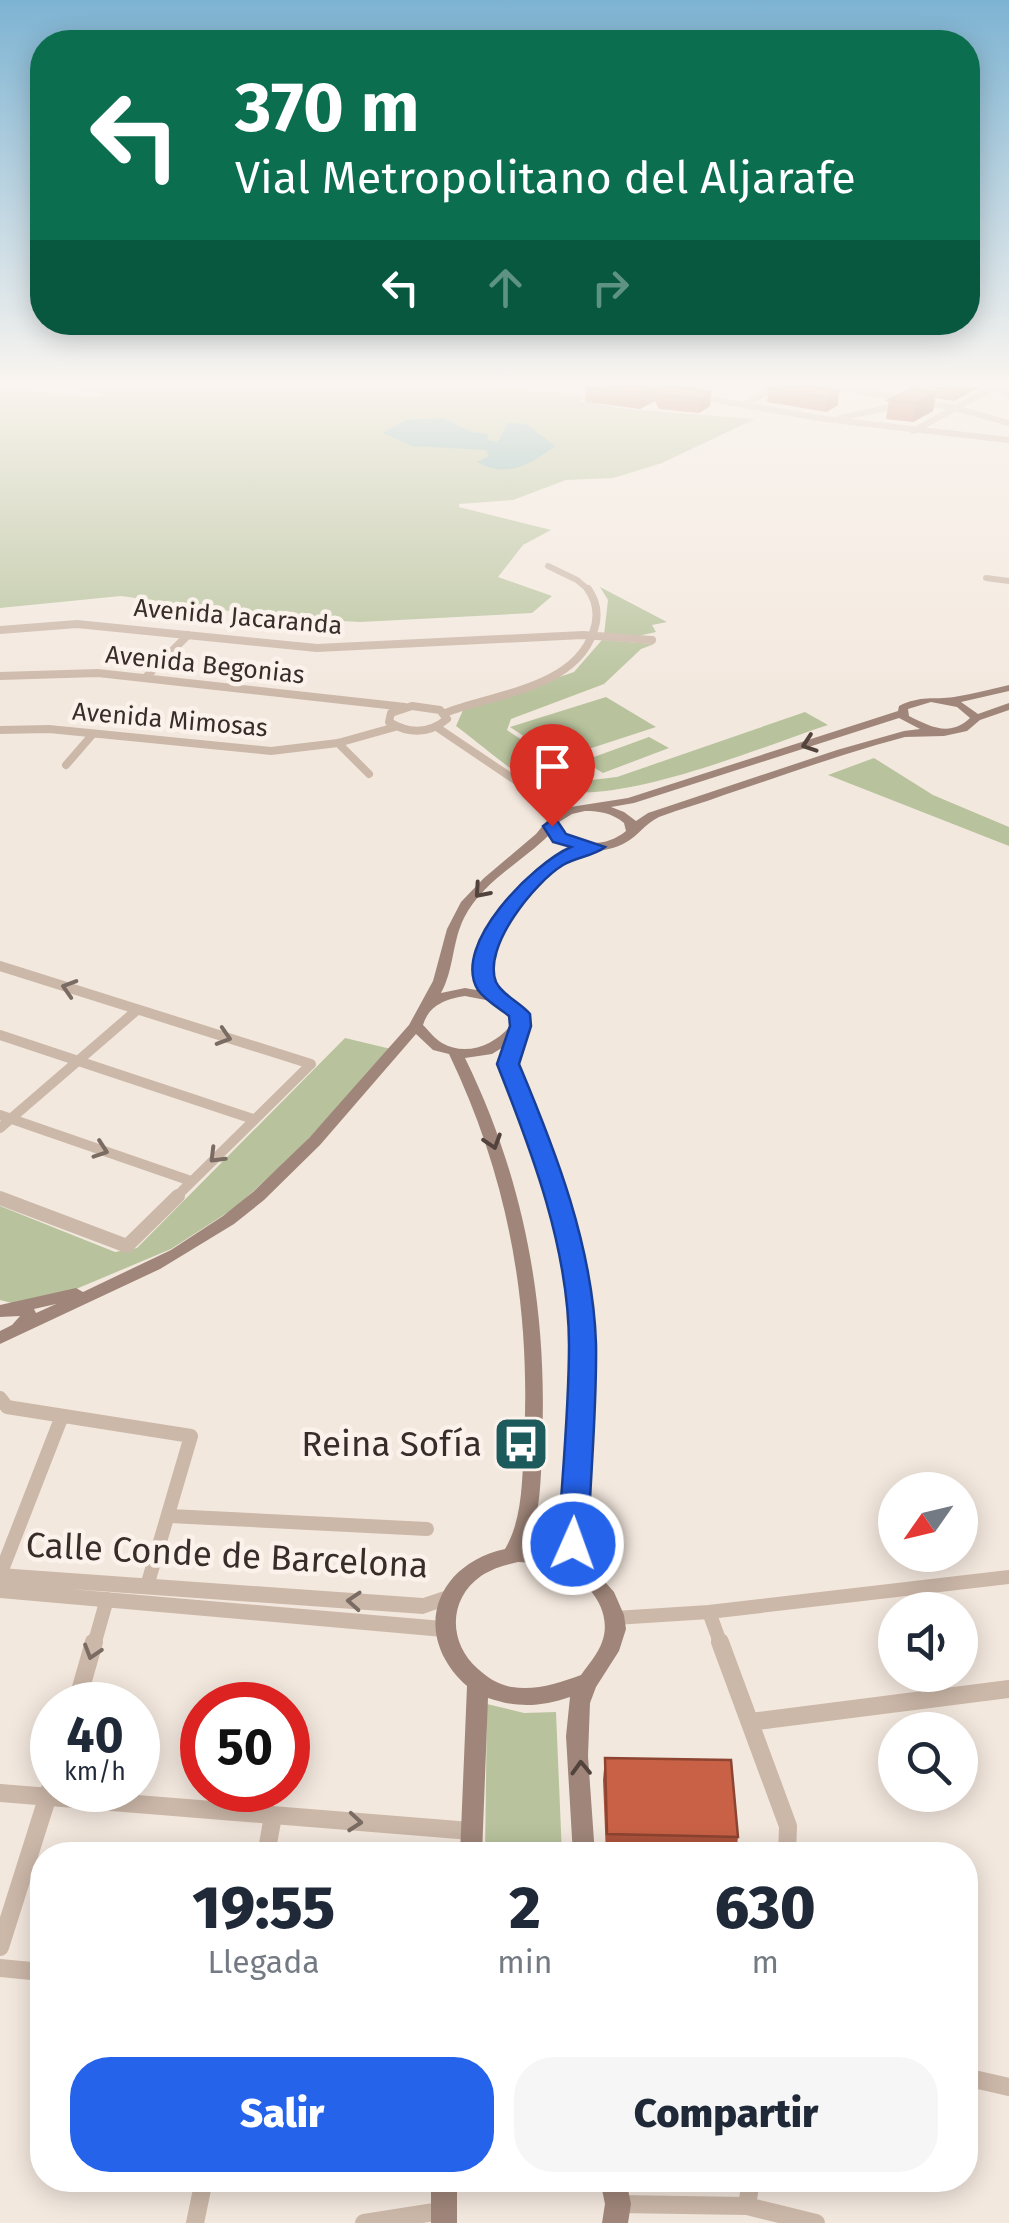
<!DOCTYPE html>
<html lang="es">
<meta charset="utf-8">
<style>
:root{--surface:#fff;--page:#f6f6f7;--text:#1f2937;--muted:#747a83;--accent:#2563eb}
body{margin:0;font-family:"Fira Sans",sans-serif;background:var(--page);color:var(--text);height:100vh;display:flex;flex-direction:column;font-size:38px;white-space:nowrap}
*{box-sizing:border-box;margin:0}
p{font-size:32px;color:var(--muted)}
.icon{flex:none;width:55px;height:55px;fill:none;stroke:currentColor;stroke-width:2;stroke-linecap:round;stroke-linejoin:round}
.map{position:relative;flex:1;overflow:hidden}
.details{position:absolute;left:30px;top:1842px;width:948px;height:350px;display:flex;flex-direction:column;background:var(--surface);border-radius:40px;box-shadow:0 5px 25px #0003}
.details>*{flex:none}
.guide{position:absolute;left:30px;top:30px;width:950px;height:305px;border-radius:40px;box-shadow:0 5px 25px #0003;background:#0b6e4f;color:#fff;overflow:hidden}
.needle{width:65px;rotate:236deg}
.tools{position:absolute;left:878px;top:1472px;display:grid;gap:20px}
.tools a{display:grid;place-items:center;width:100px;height:100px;border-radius:50%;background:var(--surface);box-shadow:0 5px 25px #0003;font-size:50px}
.speed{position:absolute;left:30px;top:1682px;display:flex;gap:20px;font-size:50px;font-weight:700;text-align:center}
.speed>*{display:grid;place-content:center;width:130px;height:130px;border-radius:50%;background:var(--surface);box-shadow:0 5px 25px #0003;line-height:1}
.speed small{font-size:25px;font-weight:400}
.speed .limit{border:15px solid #d22;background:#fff;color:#111}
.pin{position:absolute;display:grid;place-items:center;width:85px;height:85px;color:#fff;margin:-102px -42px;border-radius:50% 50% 50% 0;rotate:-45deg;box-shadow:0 0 10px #0007}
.pin .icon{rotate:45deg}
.me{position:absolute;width:110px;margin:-55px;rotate:2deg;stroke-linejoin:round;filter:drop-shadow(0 0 8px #0008)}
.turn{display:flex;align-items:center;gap:35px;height:210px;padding:0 40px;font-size:45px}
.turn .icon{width:130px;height:130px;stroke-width:2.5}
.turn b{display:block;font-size:70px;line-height:85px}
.lanes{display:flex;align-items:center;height:95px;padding:0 40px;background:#0003;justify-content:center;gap:50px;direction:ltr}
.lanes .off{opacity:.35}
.eta{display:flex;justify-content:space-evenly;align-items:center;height:170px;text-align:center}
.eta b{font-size:60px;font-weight:800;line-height:70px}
.cta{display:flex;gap:20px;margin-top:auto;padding:20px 40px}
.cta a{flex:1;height:115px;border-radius:40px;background:var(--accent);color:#fff;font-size:40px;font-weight:800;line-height:115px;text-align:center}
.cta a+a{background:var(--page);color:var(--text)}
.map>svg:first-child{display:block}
.green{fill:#b8c39d}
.water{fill:#7cb1b1}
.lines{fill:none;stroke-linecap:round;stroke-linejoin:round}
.minor-far4{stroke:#ccb8a9;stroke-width:6}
.minor-far3{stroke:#ccb8a9;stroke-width:8}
.minor-far2{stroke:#ccb8a9;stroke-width:10}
.minor-far1{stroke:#ccb8a9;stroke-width:14}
.minor{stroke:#ccb8a9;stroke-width:18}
.tertiary{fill:#ccb8a9;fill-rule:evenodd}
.secondary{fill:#a0867a;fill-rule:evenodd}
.wall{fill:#ad533c}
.shaded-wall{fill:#8d4431}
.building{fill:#c96146;stroke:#8d4431;stroke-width:2.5}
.oneway{stroke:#53433d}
.oneway2{stroke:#7b6c63}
.route{fill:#2563eb;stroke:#184099;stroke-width:2.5}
.labels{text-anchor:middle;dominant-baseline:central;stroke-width:9;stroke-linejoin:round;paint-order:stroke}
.far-street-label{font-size:25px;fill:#392d29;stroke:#faf2eb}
.near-poi-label{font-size:35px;fill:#392d29;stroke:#faf2eb;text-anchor:end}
.near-street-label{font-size:35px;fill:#392d29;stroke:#faf2eb}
</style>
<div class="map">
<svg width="1009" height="2223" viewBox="0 0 1009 2223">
<rect width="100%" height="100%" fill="#f3e8de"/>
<path class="green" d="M0 387 94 398 141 387H499C530 392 556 391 586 396L580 401 625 409 755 419 662 463 613 478 566 480 513 500 459 504V507L551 530 523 545 498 577 552 596 532 613 360 622 272 617 121 596 0 608Z
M600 587 667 622 652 625 656 632 633 637 604 635 608 600Z
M602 640 654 644 641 649 604 684 511 719 507 730 583 781 617 777 805 712 828 725C758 748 613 810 544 788 523 782 477 741 456 726L463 710 574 672Z
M606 697 656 727 558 759 510 727Z
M649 737 669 748 603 773 583 761Z
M874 758 933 795 1009 827V846L828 775Z
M345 1038 391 1049 296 1152 236 1207 171 1249 31 1308 0 1300V1206L115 1252 137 1248Z
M487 1704 524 1713 556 1712 562 1855H485Z"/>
<path class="water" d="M443 418 471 432 489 434 487 440 498 442 508 423 526 424 555 446C532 464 506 479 477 462L489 456 486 450 412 446 383 433 406 420Z"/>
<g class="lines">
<path class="minor-far4" d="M78 387 108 391 130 387
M838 387 955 408 1009 423
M997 387 1009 394
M698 397 825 419 1009 440
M746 404 776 387
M840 418 900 405
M913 431 995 387
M548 566 577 580 590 591
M986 578 1009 581"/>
<path class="minor-far3" d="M0 630 77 624 317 648 583 635 652 640
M0 676 98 673 405 707
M145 678 188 635
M412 706 440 710 447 719C429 734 409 734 389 722L391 713Z
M445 713C493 694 573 689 593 633 599 617 598 603 588 589
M438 728 564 813
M0 730 49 729 271 751 338 743 395 727
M338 743 369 774
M66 765 92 735"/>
<path class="minor-far2" d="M0 966 311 1064 175 1198
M0 1035 253 1119
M0 1115 191 1181
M0 1128 137 1010"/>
<path class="minor-far1" d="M0 1198 127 1246 178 1196
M0 1398 7 1407 191 1436 147 1586
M170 1516 427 1529
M0 1575 62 1416
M709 1612 721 1645
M615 1618 709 1612 1009 1577
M94 1645 107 1599"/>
<path class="minor" d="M720 1642 788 1826 787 1855
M76 1705 94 1642
M750 1722 1009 1689
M0 1793 471 1831
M266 1855 273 1816
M0 1947 52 1783
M0 1968 42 1972
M965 2077 1009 2087
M618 2204 747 2206 816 2223
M747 2206 751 2180
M195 2223 204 2180
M364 2223 441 2211"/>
<path class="tertiary" d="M0 1568 423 1598 450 1589 457 1592 459 1597 457 1602 423 1614 70 1589 443 1621 450 1623 452 1629 450 1635 443 1637 0 1598Z"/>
<path class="secondary" d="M1009 685V691L961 702 978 714 1009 703V710L980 720 967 731 944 736 905 737 876 745C825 760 775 778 724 795 703 803 680 809 659 817 644 824 638 837 623 844 610 851 594 850 580 856 525 878 490 928 494 986L524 1011 525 1026 519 1033 522 1036 515 1064 553 1155 576 1241 590 1330 583 1543 590 1565 614 1592 624 1615 626 1629 619 1651 596 1687 590 1703 588 1756 595 1855H573L566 1736 570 1697C541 1707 517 1708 488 1698L482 1855H460L467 1686C411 1636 433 1565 505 1549 523 1519 522 1478 524 1444 531 1306 509 1179 449 1054L433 1050 416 1034 320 1145 264 1200 234 1224 160 1269 0 1344V1331L12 1325 20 1316 0 1317V1305L76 1288 83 1292 171 1250 223 1216 253 1192 309 1138 409 1025 433 981 447 929 461 902 484 878 536 834 549 818 564 808 628 798 898 711 899 706C921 695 933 700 954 697 972 694 991 689 1009 685ZM931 702 957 707 970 718C950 737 931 727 909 716L908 709ZM899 718 920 729 904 731 837 750 648 813 636 821 624 812 611 807 634 803ZM585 811C600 811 612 813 624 823L626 831C605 848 580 846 559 831V822L572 814ZM549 835 567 846 578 849C527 865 462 934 482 991L465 988 441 993C454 970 452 942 464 918 482 882 522 862 549 835ZM465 996 496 1002 510 1012 511 1025C495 1045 466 1057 442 1043 435 1039 429 1031 423 1025 429 1005 446 999 465 996ZM505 1046 501 1064 537 1155 560 1241 572 1330 563 1543 566 1554 543 1547H527C541 1514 541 1477 542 1442 548 1308 524 1178 465 1058L492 1054ZM56 1304 36 1313 34 1309ZM518 1562C531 1563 544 1563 557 1567 586 1577 614 1610 602 1642 598 1654 588 1665 581 1675 559 1683 535 1691 512 1687 499 1685 488 1678 478 1669 448 1643 448 1599 481 1576 493 1568 505 1565 518 1562Z
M431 2180H457V2223H431Z
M600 2180H626L631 2204 628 2223H602L605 2204Z"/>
</g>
<path class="wall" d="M698 387 694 389 711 392 710 406 699 413 659 409 655 401 640 409 585 402 586 388Z
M771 387H823L838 405 826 412 767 402 769 388Z
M936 387H979L954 401 935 398 933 411 913 422 886 419 889 400 935 392Z
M605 1758 738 1837 736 1855H606L603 1780Z"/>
<path class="shaded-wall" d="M656 387 655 401 640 409 641 395Z
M956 387H979L954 401Z
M839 391 838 405 826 412 827 398Z
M711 392 710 406 699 413 700 399Z
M936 392 933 411 913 422 916 403Z"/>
<path class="building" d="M588 387H678L711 392 700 399 660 395 656 387 641 395 586 388Z
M771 387H819L839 391 827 398 769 388Z
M913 388 936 392 916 403 889 400Z
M605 1758 731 1760 738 1837 607 1834Z"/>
<defs><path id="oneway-chevron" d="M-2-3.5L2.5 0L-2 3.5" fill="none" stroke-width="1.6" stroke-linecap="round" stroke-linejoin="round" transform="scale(2.5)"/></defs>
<g class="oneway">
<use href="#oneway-chevron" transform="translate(809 744) rotate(161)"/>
<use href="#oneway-chevron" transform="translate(481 891) rotate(131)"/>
<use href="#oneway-chevron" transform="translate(493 1142) rotate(72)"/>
<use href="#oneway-chevron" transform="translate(581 1768) rotate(-92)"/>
</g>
<g class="oneway2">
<use href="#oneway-chevron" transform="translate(69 988) rotate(-163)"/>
<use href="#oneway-chevron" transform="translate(224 1037) rotate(17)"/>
<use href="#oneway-chevron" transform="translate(101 1150) rotate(19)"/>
<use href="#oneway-chevron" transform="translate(216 1156) rotate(135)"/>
<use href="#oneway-chevron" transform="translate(354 1601) rotate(-176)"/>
<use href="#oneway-chevron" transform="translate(92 1652) rotate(107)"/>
<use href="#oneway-chevron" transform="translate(355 1822) rotate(5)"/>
</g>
<linearGradient id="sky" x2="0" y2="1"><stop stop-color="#7db3d2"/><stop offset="0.55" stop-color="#faf5f0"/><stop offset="1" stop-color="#faf5f0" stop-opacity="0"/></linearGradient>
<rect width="1009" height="698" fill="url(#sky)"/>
<path class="route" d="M552 820 558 822 566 834 605 847C594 856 576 857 563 865 535 882 482 947 496 982 502 995 521 1003 530 1014L531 1026 519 1064C556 1152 593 1247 596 1344 597 1410 590 1478 588 1544L584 1552 573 1555 562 1552 558 1544C562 1478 569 1411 569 1345 569 1249 532 1152 497 1064L510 1026 509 1016C500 1009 485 1000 478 990 450 945 534 863 571 847L553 842 543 826Z"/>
<defs>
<g id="bus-square" transform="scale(2.875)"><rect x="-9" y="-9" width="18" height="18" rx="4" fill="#1d5a5c" stroke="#faf2eb"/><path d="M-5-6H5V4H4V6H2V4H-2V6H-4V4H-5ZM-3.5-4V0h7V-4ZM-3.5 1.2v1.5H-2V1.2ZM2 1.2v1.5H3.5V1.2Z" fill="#fff"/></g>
</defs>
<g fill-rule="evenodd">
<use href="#bus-square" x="521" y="1444"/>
</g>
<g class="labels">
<g class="far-street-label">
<text transform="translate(238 617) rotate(5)">Avenida Jacaranda</text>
<text transform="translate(205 665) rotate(6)">Avenida Begonias</text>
<text transform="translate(170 720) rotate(5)">Avenida Mimosas</text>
</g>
<g class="near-poi-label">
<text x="482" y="1444">Reina Sofía</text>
</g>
<g class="near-street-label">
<text transform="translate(227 1555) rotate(3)">Calle Conde de Barcelona</text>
</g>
</g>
</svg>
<div class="tools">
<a><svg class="needle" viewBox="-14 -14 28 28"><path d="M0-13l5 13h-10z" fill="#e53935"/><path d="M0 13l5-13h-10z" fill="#747a83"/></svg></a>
<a><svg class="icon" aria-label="sound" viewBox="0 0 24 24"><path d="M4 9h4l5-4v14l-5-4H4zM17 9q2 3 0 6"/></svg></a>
<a><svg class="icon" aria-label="search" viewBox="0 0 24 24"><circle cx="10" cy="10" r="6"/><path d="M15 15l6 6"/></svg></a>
</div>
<div class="speed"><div>40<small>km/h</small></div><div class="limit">50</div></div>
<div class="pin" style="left:552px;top:826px;background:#d93025"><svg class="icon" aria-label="arrive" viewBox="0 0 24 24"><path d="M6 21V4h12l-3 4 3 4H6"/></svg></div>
<svg class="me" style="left:573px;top:1544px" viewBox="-20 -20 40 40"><circle r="17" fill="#2563eb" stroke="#fff" stroke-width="3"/><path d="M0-11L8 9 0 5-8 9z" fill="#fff"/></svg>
<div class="guide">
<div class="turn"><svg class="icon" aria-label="left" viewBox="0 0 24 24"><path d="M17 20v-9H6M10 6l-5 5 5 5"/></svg><div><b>370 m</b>Vial Metropolitano del Aljarafe</div></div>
<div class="lanes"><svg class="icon" aria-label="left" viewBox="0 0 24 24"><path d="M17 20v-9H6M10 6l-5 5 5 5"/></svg><svg class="icon off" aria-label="ahead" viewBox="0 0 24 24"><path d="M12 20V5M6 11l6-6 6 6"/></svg><svg class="icon off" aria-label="right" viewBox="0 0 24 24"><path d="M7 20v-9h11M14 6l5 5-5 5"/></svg></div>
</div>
<section class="details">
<div class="eta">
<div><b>19:55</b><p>Llegada</p></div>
<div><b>2</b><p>min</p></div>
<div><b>630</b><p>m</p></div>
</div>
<div class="cta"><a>Salir</a><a>Compartir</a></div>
</section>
</div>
